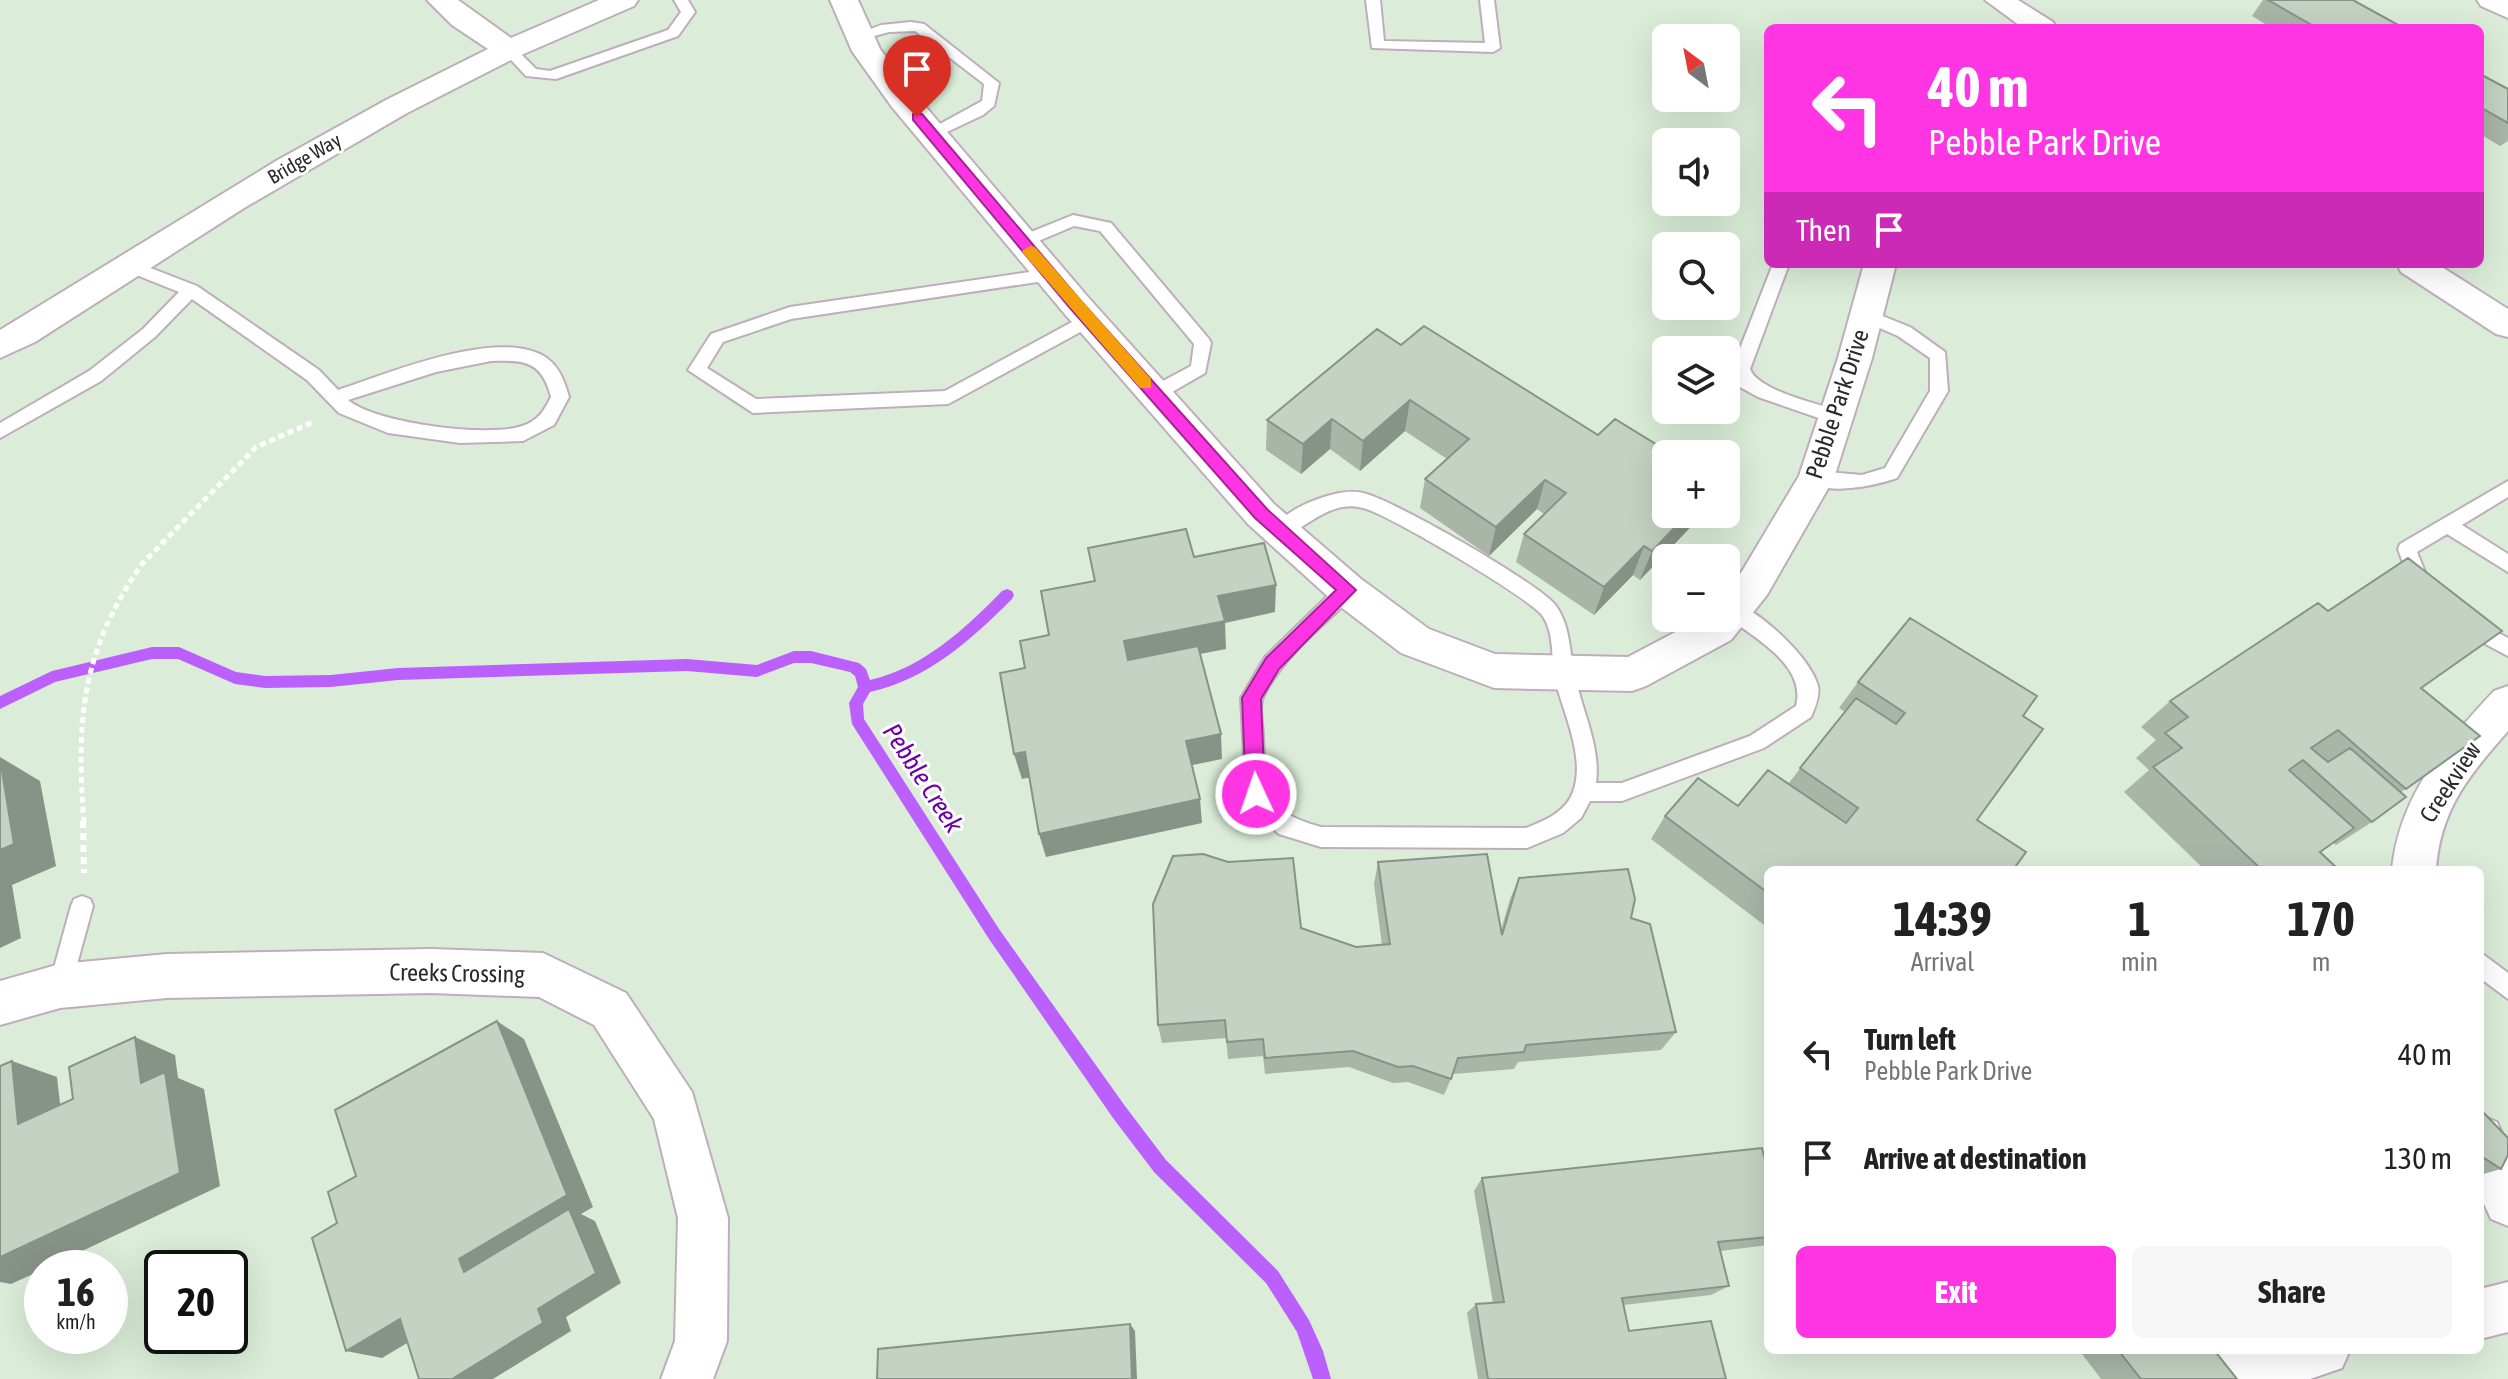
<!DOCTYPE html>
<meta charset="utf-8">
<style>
:root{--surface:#fff;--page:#f6f6f6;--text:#222;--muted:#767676;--accent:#ff35e4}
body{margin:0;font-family:"Asap Condensed",sans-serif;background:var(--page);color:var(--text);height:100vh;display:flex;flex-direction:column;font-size:30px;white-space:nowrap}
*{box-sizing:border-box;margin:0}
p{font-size:26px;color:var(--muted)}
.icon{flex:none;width:44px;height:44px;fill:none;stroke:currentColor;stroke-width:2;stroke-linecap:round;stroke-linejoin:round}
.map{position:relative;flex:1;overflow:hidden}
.drawer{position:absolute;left:1764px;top:866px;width:720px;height:488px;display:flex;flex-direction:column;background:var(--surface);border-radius:12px;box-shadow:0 8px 32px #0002}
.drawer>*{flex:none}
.banner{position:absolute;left:1764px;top:24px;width:720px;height:244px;border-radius:12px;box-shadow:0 8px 32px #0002;background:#ff35e4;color:#fff;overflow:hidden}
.needle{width:52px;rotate:328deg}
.tools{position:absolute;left:1652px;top:24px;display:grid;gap:16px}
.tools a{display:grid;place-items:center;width:88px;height:88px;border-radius:12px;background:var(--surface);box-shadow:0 8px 32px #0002;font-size:40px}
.speed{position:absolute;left:24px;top:1250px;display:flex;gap:16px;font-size:40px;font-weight:700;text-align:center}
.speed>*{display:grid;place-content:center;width:104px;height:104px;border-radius:50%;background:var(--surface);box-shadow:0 8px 32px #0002;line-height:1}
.speed small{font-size:20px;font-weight:400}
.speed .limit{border:4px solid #111;border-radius:12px;background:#fff;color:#111}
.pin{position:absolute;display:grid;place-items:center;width:68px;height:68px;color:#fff;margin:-82px -34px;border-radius:50% 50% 50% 0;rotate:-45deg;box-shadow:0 0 8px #0007}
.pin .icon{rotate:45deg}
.me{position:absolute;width:88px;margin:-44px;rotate:357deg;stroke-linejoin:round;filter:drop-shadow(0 0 6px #0008)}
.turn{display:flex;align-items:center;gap:28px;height:168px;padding:0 32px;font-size:36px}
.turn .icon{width:104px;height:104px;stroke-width:2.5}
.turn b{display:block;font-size:56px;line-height:68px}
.then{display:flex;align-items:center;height:76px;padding:0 32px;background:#0003;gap:16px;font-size:30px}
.eta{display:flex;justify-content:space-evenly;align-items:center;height:136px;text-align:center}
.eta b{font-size:48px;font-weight:700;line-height:56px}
.cta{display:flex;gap:16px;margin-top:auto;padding:16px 32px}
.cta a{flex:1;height:92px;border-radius:12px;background:var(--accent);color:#fff;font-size:32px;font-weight:700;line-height:92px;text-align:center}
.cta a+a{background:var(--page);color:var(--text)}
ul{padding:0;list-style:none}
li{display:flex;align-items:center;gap:24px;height:104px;padding:0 32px}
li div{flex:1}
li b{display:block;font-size:30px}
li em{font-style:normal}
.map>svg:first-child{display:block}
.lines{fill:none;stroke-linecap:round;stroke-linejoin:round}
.stream{fill:#bb60fc;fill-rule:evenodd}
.lane-casing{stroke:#bfadbc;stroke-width:4}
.street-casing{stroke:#bfadbc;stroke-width:4}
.path-far1{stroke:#fff;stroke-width:5;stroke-dasharray:6 4;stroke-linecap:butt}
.path{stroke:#fff;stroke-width:6;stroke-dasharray:7 5;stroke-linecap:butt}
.lane{fill:#fff;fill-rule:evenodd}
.street{fill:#fff;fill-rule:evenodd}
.wall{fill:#a8b5a7}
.shaded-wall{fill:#889388}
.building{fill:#c3d2c2;stroke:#889388;stroke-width:2}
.route{fill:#ff35e4;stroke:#a62294;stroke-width:2}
.slow{fill:#f59e0b}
.labels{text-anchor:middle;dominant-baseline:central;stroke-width:6;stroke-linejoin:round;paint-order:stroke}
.far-street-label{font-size:20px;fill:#292929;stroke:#fff}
.street-label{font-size:24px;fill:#292929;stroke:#fff}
.water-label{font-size:26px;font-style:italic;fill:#6f00a7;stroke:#fff}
</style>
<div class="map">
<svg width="2508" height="1379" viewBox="0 0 2508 1379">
<rect width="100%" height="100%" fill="#dbedd9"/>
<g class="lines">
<path class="stream" d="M1007 589 1012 591 1014 595 1012 599C971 640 928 679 870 692L863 704 864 719 999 929 1125 1106 1166 1160 1278 1271 1309 1320 1323 1351 1331 1379H1313L1297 1332 1266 1283 1154 1172 1113 1118 989 939 852 724 849 703 858 687 855 676 850 672 811 663H794L757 677 687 671 398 680 331 687 265 688 235 684 178 659H152L55 682 0 709V696L52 671 152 647H179L236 672 265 676 331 675 398 668 687 659 757 665 794 651H811L859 663 866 669 870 680C923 668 965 629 1002 591Z"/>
<g class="lane-casing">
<path id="lane" d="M674 0H688L695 12 678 36 556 79 526 76 501 49 508 45 513 46 536 69 550 71 668 30 681 12Z
M1366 0H1380L1384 41 1485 43 1480 0H1494L1500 48 1493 52 1372 48Z
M911 22 924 24 999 83 994 106 983 115 932 139 924 134 927 131 982 101 984 84 915 31 889 32 859 40 852 36 881 25Z
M1073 215 1111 223 1209 339 1211 343 1205 373 1160 399H1148L1145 394 1148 389 1191 366 1194 344 1100 231 1074 226 1022 248 1014 242 1016 238Z
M130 260 197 286 319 370 338 390C387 374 502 325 548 359 560 368 565 383 569 397L554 425 523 441 460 443 388 433 339 413 307 380 192 299 155 337 101 381 0 438V423L89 371 143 329 179 292 124 270 122 266ZM491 361C524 360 542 361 551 397 544 411 538 421 522 426 489 438 374 423 348 400L436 372Z
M1773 264H1789L1750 369C1758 391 1819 404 1842 412L1845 417 1842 422 1836 424 1758 397 1740 387 1732 369Z
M1051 269 1057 271 1059 275 1057 279 791 319 723 342 707 368 756 399 945 391 1083 316H1095L1097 320 1095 324 948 404 753 413 688 370 711 334 790 307Z
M1865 309 1910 327 1945 352 1948 391 1897 478C1877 485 1821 498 1807 478L1816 471 1862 475 1885 468 1930 391V358L1898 336 1859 319 1857 315Z
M2508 481V497L2462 525 2508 554V572L2447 534 2417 552 2429 582 2426 588H2412L2398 549 2400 544Z
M1339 493C1346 492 1355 491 1363 493 1390 498 1542 585 1556 606 1571 627 1569 652 1575 676 1582 711 1601 747 1596 783H1622L1750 736 1796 706C1807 665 1753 637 1726 616V604L1733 602C1761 612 1810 657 1818 686 1820 696 1815 708 1811 717L1764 748 1622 801H1590L1581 818 1563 833 1527 848 1321 847 1279 834 1261 819 1246 794 1241 698 1265 657 1340 584H1354L1357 590 1354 596C1322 626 1284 656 1264 695 1258 706 1263 725 1263 737 1266 793 1261 810 1321 827L1526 828C1544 821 1566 812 1573 792 1586 757 1563 713 1555 679 1551 659 1555 631 1541 614 1524 595 1388 514 1363 508 1324 497 1295 543 1274 536L1272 531C1284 510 1316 498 1339 493Z
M2470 618 2508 638V656L2463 632 2460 626 2463 620Z
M82 896 90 899 93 906 71 986 68 994 60 997 52 994 49 986 71 906 74 899Z
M2480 952 2508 973V999L2480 978Z"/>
</g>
<g class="street-casing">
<path id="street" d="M427 0H458L511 38 599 0H638L634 6 519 56 407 113 244 208 35 342 0 358V330L276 161 386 100 488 49 452 25Z
M830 0H858L880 49 914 93 1087 296 1274 504 1361 579 1429 629 1495 654 1628 657 1702 618H1726V590L1741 573 1799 476 1838 358 1864 264H1896L1872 358 1834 478 1767 595 1731 640 1646 686 1632 691 1494 688 1401 653 1333 601 1248 524 1063 312 892 107 852 51Z
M1985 0H2018L2053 22 2057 28H2023Z
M2477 0H2508V18L2481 6Z
M2397 264H2437L2508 309V337L2496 334 2401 272Z
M2508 686V731C2469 775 2440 810 2436 870H2392C2399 796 2445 743 2494 691Z
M431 949 543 953 626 993 692 1092 728 1218 727 1341 713 1379H661L675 1341 678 1218 654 1119 594 1025 539 997 431 993 167 998 60 1008 0 1025V981L60 964 167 954Z
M2480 1115 2497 1122 2508 1147V1226L2491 1219 2480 1195Z
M2508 1282V1332L2480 1339V1289Z
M2216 1350H2350L2342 1368 2310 1379H2189L2197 1361Z"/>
</g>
<path class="path-far1" d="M84 823C76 721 81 651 142 564L256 447 313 422"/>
<path class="path" d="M83 821 84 873"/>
<use href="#lane" class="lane"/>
<use href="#street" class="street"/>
</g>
<path class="wall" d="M2263 0H2353L2400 26 2398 28H2272L2252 16Z
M2480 74 2508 89V141L2500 146 2480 134Z
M1377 329 1666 514H1703L1640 580 1633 575 1594 615 1516 562 1524 534 1544 514 1537 509 1489 556 1420 508 1425 479 1447 459 1405 431 1360 471 1330 449 1301 474 1266 450 1267 420Z
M1858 682 2023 716 1768 870V928L1651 839 1665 816 1738 806 1788 784 1845 712 1839 708Z
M2421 688 2480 736 2401 792 2372 822 2336 845 2333 843 2320 852 2339 870H2205L2124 792 2149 770 2136 758 2156 740 2141 727 2170 701Z
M1378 862 1501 930 1510 899 1519 878 1631 918 1676 1032 1661 1050 1518 1062 1514 1069 1453 1074 1444 1095 1408 1082 1393 1083 1349 1067 1265 1074 1263 1056 1228 1059 1226 1038 1162 1043 1158 1025 1301 928 1356 947 1382 945 1374 884Z
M2480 1109 2501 1169 2480 1175Z
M1768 1170V1245L1721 1251 1729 1286 1711 1295 1623 1305 1629 1331 1726 1379H1478L1467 1313 1476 1304 1493 1303 1474 1191 1482 1178Z
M2079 1350H2214L2237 1379H2101Z"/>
<path class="shaded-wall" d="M1410 400 1405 431 1360 471 1363 441Z
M1332 419 1330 449 1301 474 1303 444Z
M1545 480 1537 509 1489 556 1496 527Z
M1688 514H1703L1640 580 1652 551Z
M1644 546 1633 575 1594 615 1604 587Z
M1276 585 1275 612 1225 623 1226 649 1128 668 1124 641 1218 596Z
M1221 734 1222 759 1188 766 1186 741Z
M1025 752 1032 777 1022 779 1014 754Z
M0 757 40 781 56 866 12 885 21 938 0 948Z
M1200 799 1202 823 1046 857 1039 834Z
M497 1021 524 1039 593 1207 581 1214 595 1221 621 1283 566 1317 571 1331 493 1379H452L464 1272 459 1259Z
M135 1037 175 1055 178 1078 204 1089 220 1186 46 1268H42V1270L11 1284 0 1282V1257L141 1083Z
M12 1061 57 1077 64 1138 18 1124Z
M400 1319 434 1327 382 1358 346 1351Z
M1130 1324 1135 1331 1137 1379H1132Z"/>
<path class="building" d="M2268 0H2353L2400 26 2396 28H2317Z
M2480 74 2508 89V123L2480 107Z
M1424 326 1598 435 1615 419 1672 454H1666V514H1688L1652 551 1644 546 1604 587 1524 534 1566 493 1545 480 1496 527 1425 479 1469 439 1410 400 1363 441 1332 419 1303 444 1267 420 1377 329 1401 345Z
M1186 529 1194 557 1264 543 1276 585 1218 596 1225 621 1124 641 1128 660 1198 646 1221 734 1186 741 1200 799 1039 834 1025 752 1014 754 1000 673 1025 668 1020 641 1049 635 1041 591 1095 581 1088 548Z
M2408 558 2502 631 2421 688 2480 736 2406 789 2338 730 2311 748 2328 762 2350 748 2406 797 2372 822 2303 760 2289 770 2354 828 2320 852 2339 870H2262L2153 767 2182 748 2165 733 2188 717 2170 701 2318 603 2328 611Z
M1910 618 2037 696 2023 716 2043 729 1977 820 2026 852 2013 870H1768V893L1665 816 1698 778 1738 806 1768 770 1846 823 1858 808 1800 768 1856 698 1896 724 1905 713 1858 682Z
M0 759 14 844 0 850Z
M1203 854 1228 862 1293 858 1301 928 1356 947 1390 944 1378 862 1487 854 1502 935 1519 878 1628 869 1635 899 1631 918 1650 924 1676 1032 1526 1045 1524 1052 1458 1058 1451 1079 1413 1066 1398 1067 1353 1051 1265 1058 1263 1039 1227 1042 1225 1020 1158 1025 1153 904 1173 856Z
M497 1021 567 1195 459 1259 464 1272 569 1209 596 1273 538 1309 543 1323 452 1379H419L400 1319 346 1351 312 1238 337 1223 328 1192 356 1176 335 1110Z
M135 1037 141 1083 165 1072 180 1173 0 1257V1066L12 1061 18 1124 73 1099 69 1067Z
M2480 1109 2508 1138V1155L2501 1169 2484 1158 2480 1161Z
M1762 1148 1768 1170V1237L1718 1242 1729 1286 1622 1298 1629 1331 1711 1321 1726 1379H1488L1476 1304 1504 1302 1482 1178Z
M1130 1324 1132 1379H877L878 1349Z
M2118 1350H2214L2237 1379H2141Z"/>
<path class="route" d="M917 113 922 114 1080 300 1267 509 1356 590 1279 669 1261 699 1265 794 1263 800 1256 803 1249 800 1246 794 1242 698 1266 658 1336 590 1255 518 1070 308 913 120V114Z"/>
<path class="slow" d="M1030 246 1035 247 1151 379V388H1140L1024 254 1022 251Z"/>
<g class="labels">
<g class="far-street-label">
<text transform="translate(304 158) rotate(-30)">Bridge Way</text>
</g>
<g class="street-label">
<text transform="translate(1837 404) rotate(-72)">Pebble Park Drive</text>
<text transform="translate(2450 782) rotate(-57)">Creekview</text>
<text transform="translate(457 973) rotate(1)">Creeks Crossing</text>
</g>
<g class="water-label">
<text transform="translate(923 778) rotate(57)">Pebble Creek</text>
</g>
</g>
</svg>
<div class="tools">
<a><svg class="needle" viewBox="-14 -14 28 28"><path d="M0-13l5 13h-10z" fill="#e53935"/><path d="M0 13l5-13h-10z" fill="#767676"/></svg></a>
<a><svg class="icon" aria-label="sound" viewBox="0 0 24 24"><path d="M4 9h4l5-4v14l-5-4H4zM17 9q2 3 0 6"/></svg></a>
<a><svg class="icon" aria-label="search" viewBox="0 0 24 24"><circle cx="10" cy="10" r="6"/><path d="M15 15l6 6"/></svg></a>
<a><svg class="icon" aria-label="layers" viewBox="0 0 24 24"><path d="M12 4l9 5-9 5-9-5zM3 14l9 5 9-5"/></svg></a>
<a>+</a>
<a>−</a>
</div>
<div class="speed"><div>16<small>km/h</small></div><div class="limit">20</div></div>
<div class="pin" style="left:917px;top:117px;background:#d93025"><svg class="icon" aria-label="arrive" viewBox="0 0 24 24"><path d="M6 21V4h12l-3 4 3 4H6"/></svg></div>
<svg class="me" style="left:1256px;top:794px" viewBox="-20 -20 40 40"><circle r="17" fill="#ff35e4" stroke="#fff" stroke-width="3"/><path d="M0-11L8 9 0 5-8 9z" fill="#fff"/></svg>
<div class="banner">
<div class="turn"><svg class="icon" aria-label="left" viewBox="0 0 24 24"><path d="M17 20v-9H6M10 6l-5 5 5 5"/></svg><div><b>40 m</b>Pebble Park Drive</div></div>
<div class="then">Then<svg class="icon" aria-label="arrive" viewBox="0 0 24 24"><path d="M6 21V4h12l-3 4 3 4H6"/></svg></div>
</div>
<section class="drawer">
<div class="eta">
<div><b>14:39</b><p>Arrival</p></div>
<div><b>1</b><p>min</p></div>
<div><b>170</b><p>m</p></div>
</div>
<ul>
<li><svg class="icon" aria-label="left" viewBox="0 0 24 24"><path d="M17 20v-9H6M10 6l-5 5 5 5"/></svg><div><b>Turn left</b><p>Pebble Park Drive</p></div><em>40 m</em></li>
<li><svg class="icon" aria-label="arrive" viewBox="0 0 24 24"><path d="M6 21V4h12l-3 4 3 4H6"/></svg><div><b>Arrive at destination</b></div><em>130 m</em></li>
</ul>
<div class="cta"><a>Exit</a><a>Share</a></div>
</section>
</div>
